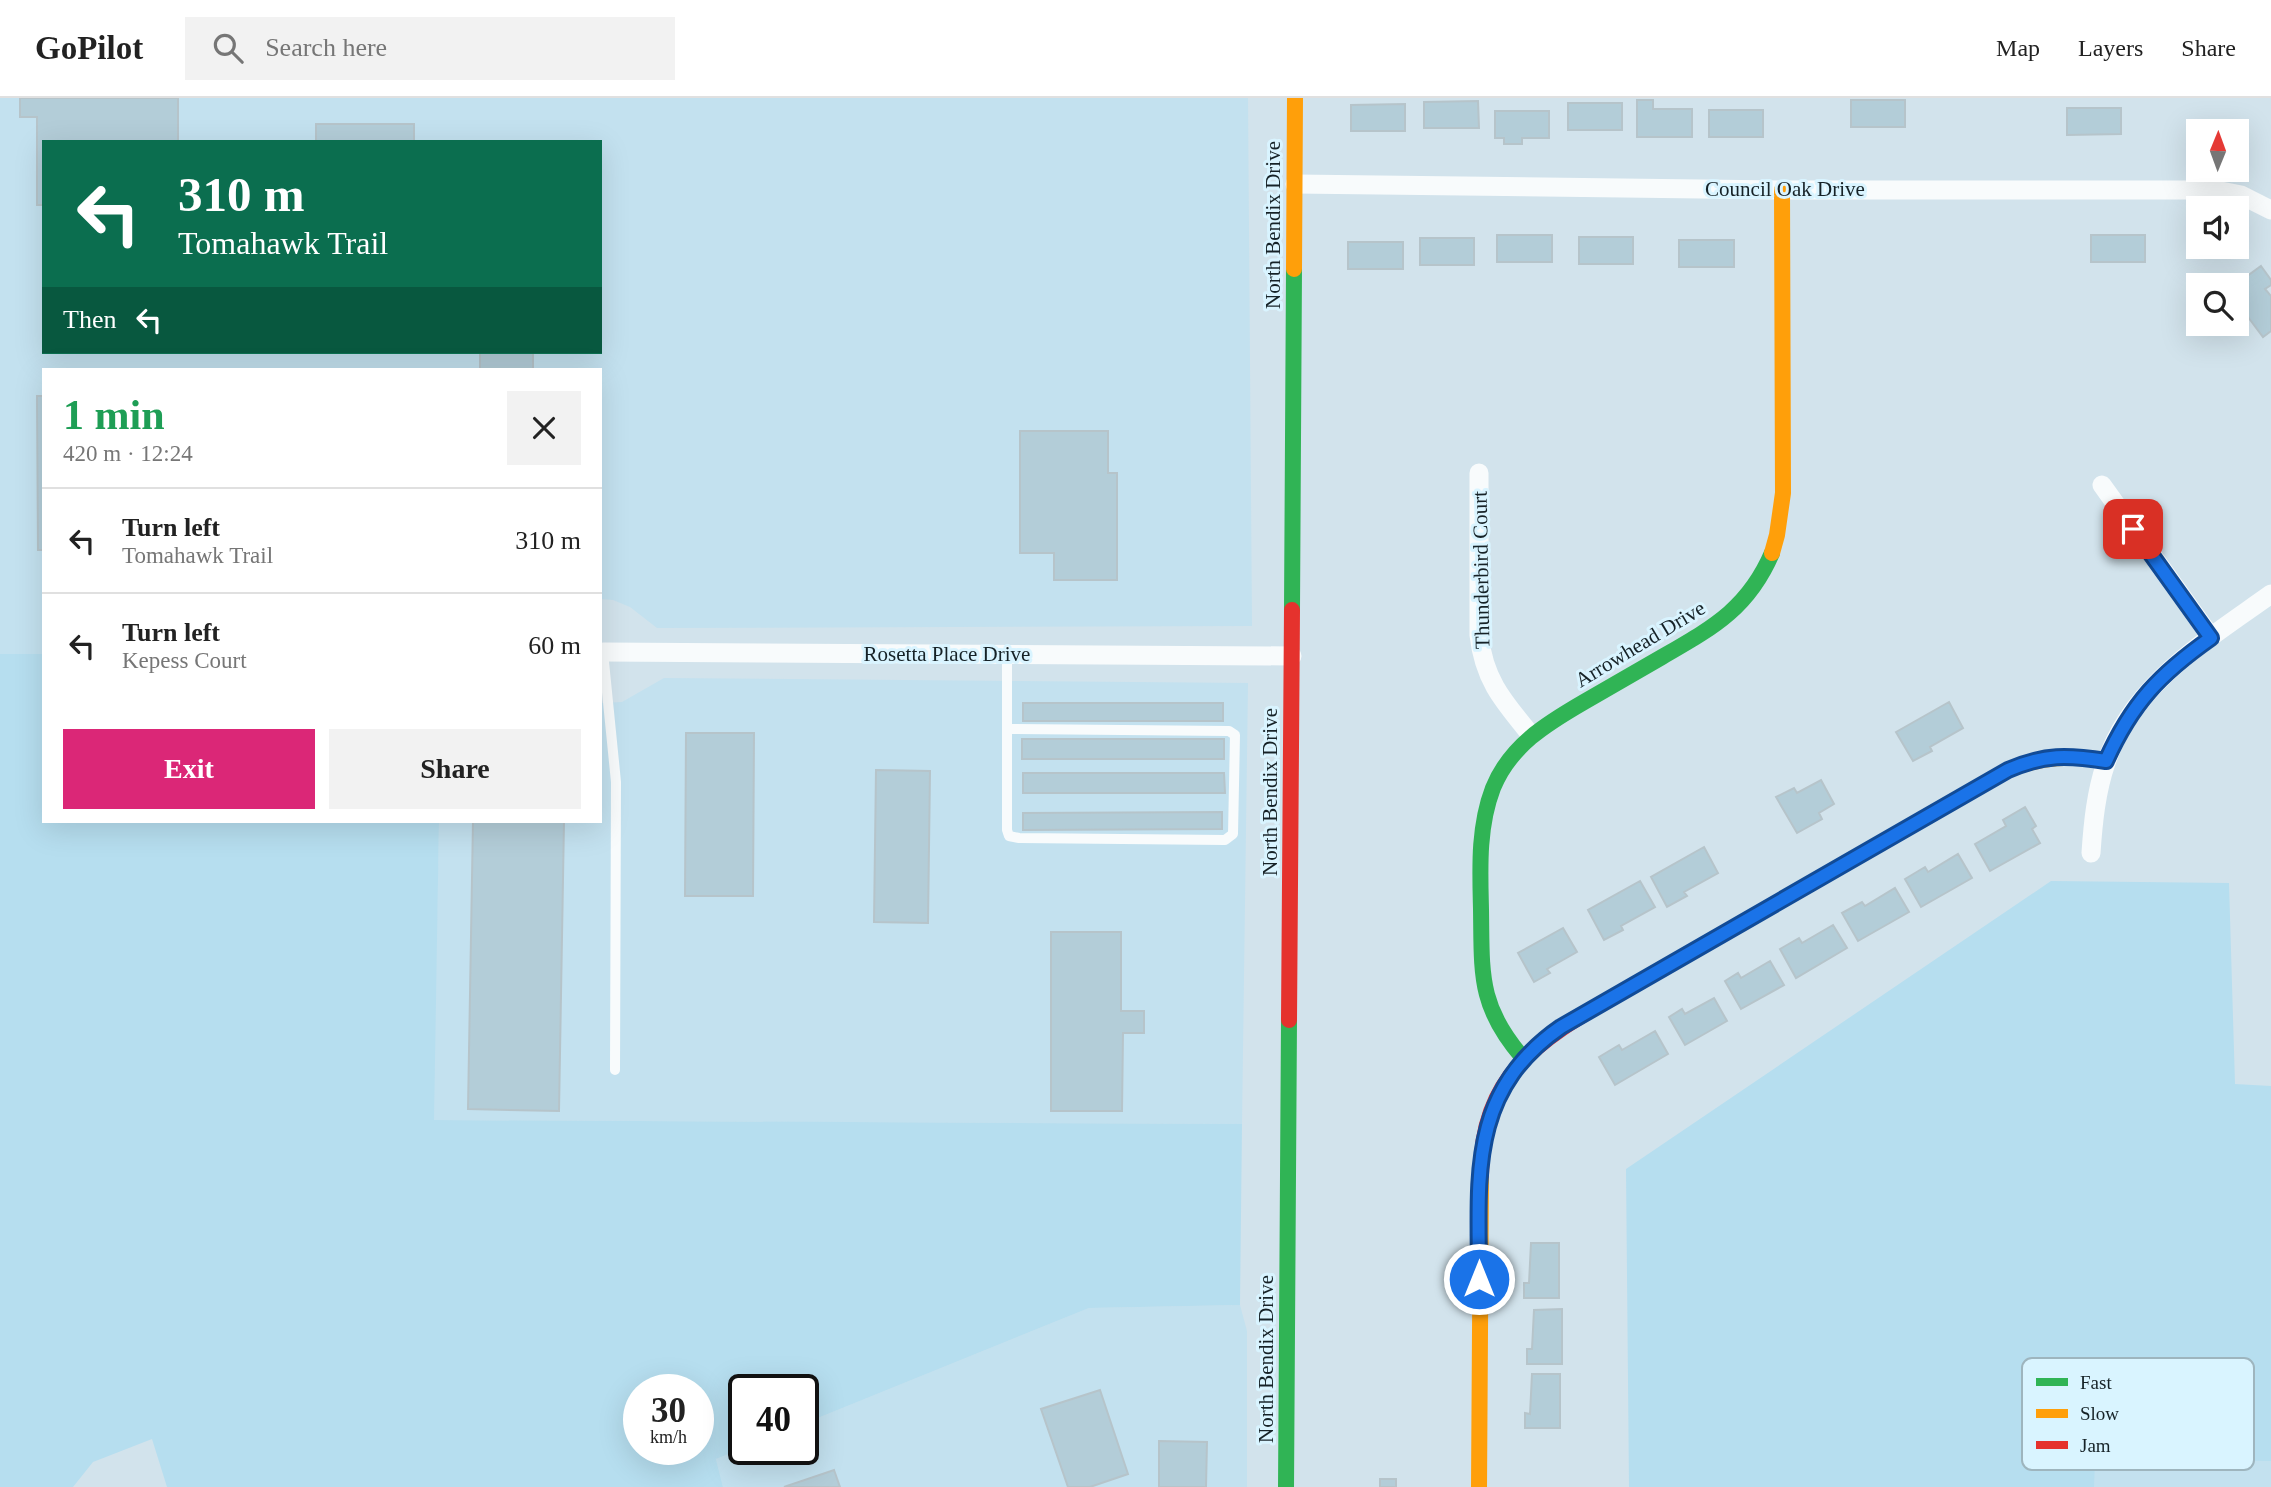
<!DOCTYPE html>
<meta charset="utf-8">
<style>
:root{--surface:#fff;--page:#f2f2f2;--text:#222;--muted:#767676;--line:#e0e0e0;--accent:#db2777}
body{margin:0;font-family:Georgia,serif;background:var(--page);color:var(--text);height:100vh;display:flex;flex-direction:column;font-size:26px;white-space:nowrap}
*{box-sizing:border-box;margin:0}
p{font-size:23px;color:var(--muted)}
.icon{flex:none;width:38px;height:38px;fill:none;stroke:currentColor;stroke-width:2;stroke-linecap:round;stroke-linejoin:round}
.map{position:relative;flex:1;overflow:hidden}
.sheet{position:absolute;left:42px;top:270px;width:560px;height:455px;display:flex;flex-direction:column;background:var(--surface);border-radius:0px;box-shadow:0 7px 28px #0002}
.sheet>*{flex:none}
.hud{position:absolute;left:42px;top:42px;width:560px;height:214px;border-radius:0px;box-shadow:0 7px 28px #0002;background:#0b6e4f;color:#fff;overflow:hidden}
.needle{width:46px;rotate:1deg}
.fabs{position:absolute;left:2186px;top:21px;display:grid;gap:14px}
.fabs a{display:grid;place-items:center;width:63px;height:63px;border-radius:0px;background:var(--surface);box-shadow:0 7px 28px #0002;font-size:35px}
.speed{position:absolute;left:623px;top:1276px;display:flex;gap:14px;font-size:35px;font-weight:700;text-align:center}
.speed>*{display:grid;place-content:center;width:91px;height:91px;border-radius:50%;background:var(--surface);box-shadow:0 7px 28px #0002;line-height:1}
.speed small{font-size:18px;font-weight:400}
.speed .limit{border:4px solid #111;border-radius:10px;background:#fff;color:#111}
.pin{position:absolute;display:grid;place-items:center;width:60px;height:60px;color:#fff;margin:-30px;border-radius:14px;box-shadow:0 4px 10px #0006}
.me{position:absolute;width:77px;margin:-38px;rotate:0deg;stroke-linejoin:round;filter:drop-shadow(0 0 5px #0008)}
.turn{display:flex;align-items:center;gap:24px;height:147px;padding:0 21px;font-size:32px}
.turn .icon{width:91px;height:91px;stroke-width:2.5}
.turn b{display:block;font-size:49px;line-height:60px}
.then{display:flex;align-items:center;height:66px;padding:0 21px;background:#0003;gap:14px;font-size:26px}
.round{display:grid;place-items:center;flex:none;width:74px;height:74px;border-radius:0px;background:var(--page)}
.overview{display:flex;align-items:center;justify-content:space-between;height:119px;padding:0 21px}
h1{font-size:42px;font-weight:600;line-height:52px;color:#1e9e55}
.button{display:flex;gap:14px;margin-top:auto;padding:14px 21px}
.button a{flex:1;height:80px;border-radius:0px;background:var(--accent);color:#fff;font-size:28px;font-weight:600;line-height:80px;text-align:center}
.button a+a{background:var(--page);color:var(--text)}
ul{padding:0;list-style:none}
li{display:flex;align-items:center;gap:21px;height:105px;padding:0 21px;border-top:2px solid var(--line)}
li div{flex:1}
li b{display:block;font-size:26px}
li em{font-style:normal}
header{display:flex;align-items:center;gap:42px;box-sizing:border-box;height:98px;padding:0 35px;background:var(--surface);border-bottom:2px solid var(--line)}
header strong{font-size:33px}
nav{display:flex;gap:38px;margin-inline-start:auto;font-size:24px}
.search{width:490px;height:63px;background:var(--page);display:flex;align-items:center;gap:18px;box-sizing:border-box;padding:0 24px;border-radius:0px;color:var(--muted);font-size:26px}
.map>svg:first-child{display:block}
.built{fill:#c3e1ef;fill-rule:evenodd}
.green{fill:#b6deef;fill-rule:evenodd}
.building{fill:#b3cdd8;stroke:#b6c4ca;stroke-width:2}
.lines{fill:none;stroke-linecap:round;stroke-linejoin:round}
.lane{stroke:#f8fbfc;stroke-width:10}
.street{stroke:#f8fbfc;stroke-width:19}
.fast{stroke:#30b455;stroke-width:16}
.slow{stroke:#ff9f0a;stroke-width:16}
.jam{stroke:#e5322d;stroke-width:16}
.route-casing{stroke:#114b97;stroke-width:18}
.route{stroke:#1a73e8;stroke-width:12}
.labels{text-anchor:middle;dominant-baseline:central;stroke-width:6;stroke-linejoin:round;paint-order:stroke}
.street-label{font-size:21px;fill:#162227;stroke:#d9f4ff}
.key{fill:#d9f4ff;stroke:#9eb5be;stroke-width:2}
.key-label{font-size:19px;fill:#162227}
</style>
<header>
<strong>GoPilot</strong>
<div class="search"><svg class="icon" aria-label="search" viewBox="0 0 24 24"><circle cx="10" cy="10" r="6"/><path d="M15 15l6 6"/></svg>Search here</div>
<nav><a>Map</a><a>Layers</a><a>Share</a></nav>
</header>
<div class="map">
<svg width="2271" height="1389" viewBox="0 0 2271 1389">
<rect width="100%" height="100%" fill="#d2e3ec"/>
<path class="built" d="M0 0H1248L1252 528 657 530 630 509 613 502 600 501V271H44V556H0ZM44 44H600V254H44Z
M664 580 1248 585 1242 1026 433 1022 439 723H600V605L622 604Z
M1240 1207 1247 1233V1389H723L716 1361 744 1350 803 1351V1326L1089 1210Z
M2094 1362 2271 1363V1389H2094Z"/>
<path class="green" d="M0 556H44V723H439L434 1022 1242 1026 1240 1207 1089 1210 803 1326V1292H744V1350L716 1361 723 1389H167L152 1341 93 1364 73 1389H0ZM639 1292H698V1351H639Z
M2051 783 2229 785 2235 986 2271 988V1363L2095 1362 2094 1389H1629L1626 1071Z"/>
<path class="building" d="M20 0H178V44H44V107H37V19H20Z
M1637 2H1653V11H1692V39H1637Z
M1851 2H1905V29H1851Z
M1478 3 1479 30H1424V4Z
M1568 5H1622V32H1568Z
M1405 6V33H1351V7Z
M2067 10H2121V36L2067 37Z
M1709 12H1763V39H1709Z
M1495 13H1549V40H1522V46H1504V40H1495Z
M316 26H414V44H316Z
M1497 137H1552V164H1497Z
M2091 137H2145V164H2091Z
M1579 139H1633V166H1579Z
M1420 140H1474V167H1420Z
M1679 142H1734V169H1679Z
M1348 144H1403V171H1348Z
M2261 168 2271 182V187L2265 191 2271 198V233L2263 239 2245 215 2236 221 2235 187Z
M480 254H533V271H480Z
M37 298H44V452H38Z
M1020 333H1108V375H1117V482H1054V455H1020Z
M1949 604 1963 630 1930 649 1932 653 1913 663 1896 634Z
M1023 605H1223V623H1023Z
M686 635H754L753 798H685Z
M1022 641H1224V661H1022Z
M876 672 930 673 928 825 874 824Z
M1023 675H1224L1225 695H1023Z
M1821 682 1834 706 1819 715 1822 721 1797 735 1776 699 1794 690 1797 695Z
M2025 709 2036 728 2032 731 2040 745 1990 773 1975 746 2006 728 2003 722Z
M1222 714V731L1023 732V715Z
M473 723H564L559 1013 468 1011Z
M1704 749 1718 775 1684 794 1687 798 1667 809 1651 779Z
M1958 756 1972 780 1921 809 1905 781 1925 769 1928 774Z
M1640 783 1655 809 1621 828 1623 832 1604 842 1588 812Z
M1895 790 1909 814 1858 843 1842 815 1862 804 1865 808Z
M1833 827 1847 850 1796 880 1780 851 1799 840 1802 845Z
M1563 830 1577 854 1547 871 1550 875 1534 884 1518 855Z
M1051 834H1121V913H1144V935H1123L1122 1013H1051Z
M1770 863 1784 887 1741 911 1725 883 1738 875 1741 880Z
M1714 900 1727 923 1685 947 1669 919 1682 911 1685 916Z
M1655 933 1668 956 1615 987 1599 959 1619 947 1622 952Z
M1531 1145H1559V1200H1524V1185H1529Z
M1562 1211V1266H1527V1251H1532L1534 1212Z
M1532 1276H1560V1330H1525V1315L1530 1316Z
M1100 1292 1128 1376 1090 1389H1068L1041 1311Z
M1159 1343 1207 1344 1206 1389H1159Z
M834 1372 840 1389H784Z
M1380 1381H1396V1389H1380Z"/>
<g class="lines">
<path class="lane" d="M603 554 616 684 615 972
M1007 557V732L1009 738 1019 740 1225 742 1233 736 1235 637 1229 633 1007 631"/>
<path class="street" d="M1295 86 1782 92H2216L2241 97 2271 112
M1479 375V537C1484 582 1503 603 1531 637
M2102 387 2211 539
M603 554 1292 558
M2091 755C2093 725 2096 694 2106 665 2132 586 2207 542 2271 496"/>
<path class="fast" d="M1292 512 1294 171
M1523 960C1478 908 1482 876 1481 811 1480 771 1478 729 1493 690 1510 648 1546 626 1584 604 1610 589 1636 574 1662 559 1712 530 1748 511 1772 455
M1286 1389 1289 922"/>
<path class="slow" d="M1294 171 1295 0
M1772 455 1777 437 1783 395 1782 92
M1615 898 2008 672C2041 659 2071 657 2106 663
M1479 1389 1481 1077"/>
<path class="jam" d="M1289 922 1292 512
M1481 1077C1481 978 1538 942 1615 898"/>
</g>
<g class="lines">
<g class="route-casing">
<path id="route" d="M1479 1181C1479 1080 1467 994 1561 929L2008 672C2045 656 2068 657 2106 663 2132 605 2160 576 2211 540L2133 431"/>
</g>
<use href="#route" class="route"/>
</g>
<g class="labels">
<g class="street-label">
<text x="1785" y="91">Council Oak Drive</text>
<text transform="translate(1273 127) rotate(-90)">North Bendix Drive</text>
<text transform="translate(1481 472) rotate(-91)">Thunderbird Court</text>
<text transform="translate(1640 546) rotate(-31)">Arrowhead Drive</text>
<text x="947" y="556">Rosetta Place Drive</text>
<text transform="translate(1270 694) rotate(-90)">North Bendix Drive</text>
<text transform="translate(1266 1261) rotate(-90)">North Bendix Drive</text>
</g>
</g>
<rect x="2022" y="1260" width="232" height="112" rx="10" class="key"/>
<rect x="2036" y="1280" width="32" height="8" fill="#30b455"/>
<rect x="2036" y="1311" width="32" height="9" fill="#ff9f0a"/>
<rect x="2036" y="1343" width="32" height="8" fill="#e5322d"/>
<g class="key-label">
<text x="2080" y="1291">Fast</text>
<text x="2080" y="1322">Slow</text>
<text x="2080" y="1354">Jam</text>
</g>
</svg>
<div class="fabs">
<a><svg class="needle" viewBox="-14 -14 28 28"><path d="M0-13l5 13h-10z" fill="#e53935"/><path d="M0 13l5-13h-10z" fill="#767676"/></svg></a>
<a><svg class="icon" aria-label="sound" viewBox="0 0 24 24"><path d="M4 9h4l5-4v14l-5-4H4zM17 9q2 3 0 6"/></svg></a>
<a><svg class="icon" aria-label="search" viewBox="0 0 24 24"><circle cx="10" cy="10" r="6"/><path d="M15 15l6 6"/></svg></a>
</div>
<div class="speed"><div>30<small>km/h</small></div><div class="limit">40</div></div>
<div class="pin" style="left:2133px;top:431px;background:#d93025"><svg class="icon" aria-label="arrive" viewBox="0 0 24 24"><path d="M6 21V4h12l-3 4 3 4H6"/></svg></div>
<svg class="me" style="left:1479px;top:1181px" viewBox="-20 -20 40 40"><circle r="17" fill="#1a73e8" stroke="#fff" stroke-width="3"/><path d="M0-11L8 9 0 5-8 9z" fill="#fff"/></svg>
<div class="hud">
<div class="turn"><svg class="icon" aria-label="left" viewBox="0 0 24 24"><path d="M17 20v-9H6M10 6l-5 5 5 5"/></svg><div><b>310 m</b>Tomahawk Trail</div></div>
<div class="then">Then<svg class="icon" aria-label="left" viewBox="0 0 24 24"><path d="M17 20v-9H6M10 6l-5 5 5 5"/></svg></div>
</div>
<section class="sheet">
<div class="overview"><div><h1>1 min</h1><p>420 m · 12:24</p></div><a class="round"><svg class="icon" aria-label="close" viewBox="0 0 24 24"><path d="M6 6l12 12M18 6L6 18"/></svg></a></div>
<ul>
<li><svg class="icon" aria-label="left" viewBox="0 0 24 24"><path d="M17 20v-9H6M10 6l-5 5 5 5"/></svg><div><b>Turn left</b><p>Tomahawk Trail</p></div><em>310 m</em></li>
<li><svg class="icon" aria-label="left" viewBox="0 0 24 24"><path d="M17 20v-9H6M10 6l-5 5 5 5"/></svg><div><b>Turn left</b><p>Kepess Court</p></div><em>60 m</em></li>
</ul>
<div class="button"><a>Exit</a><a>Share</a></div>
</section>
</div>
